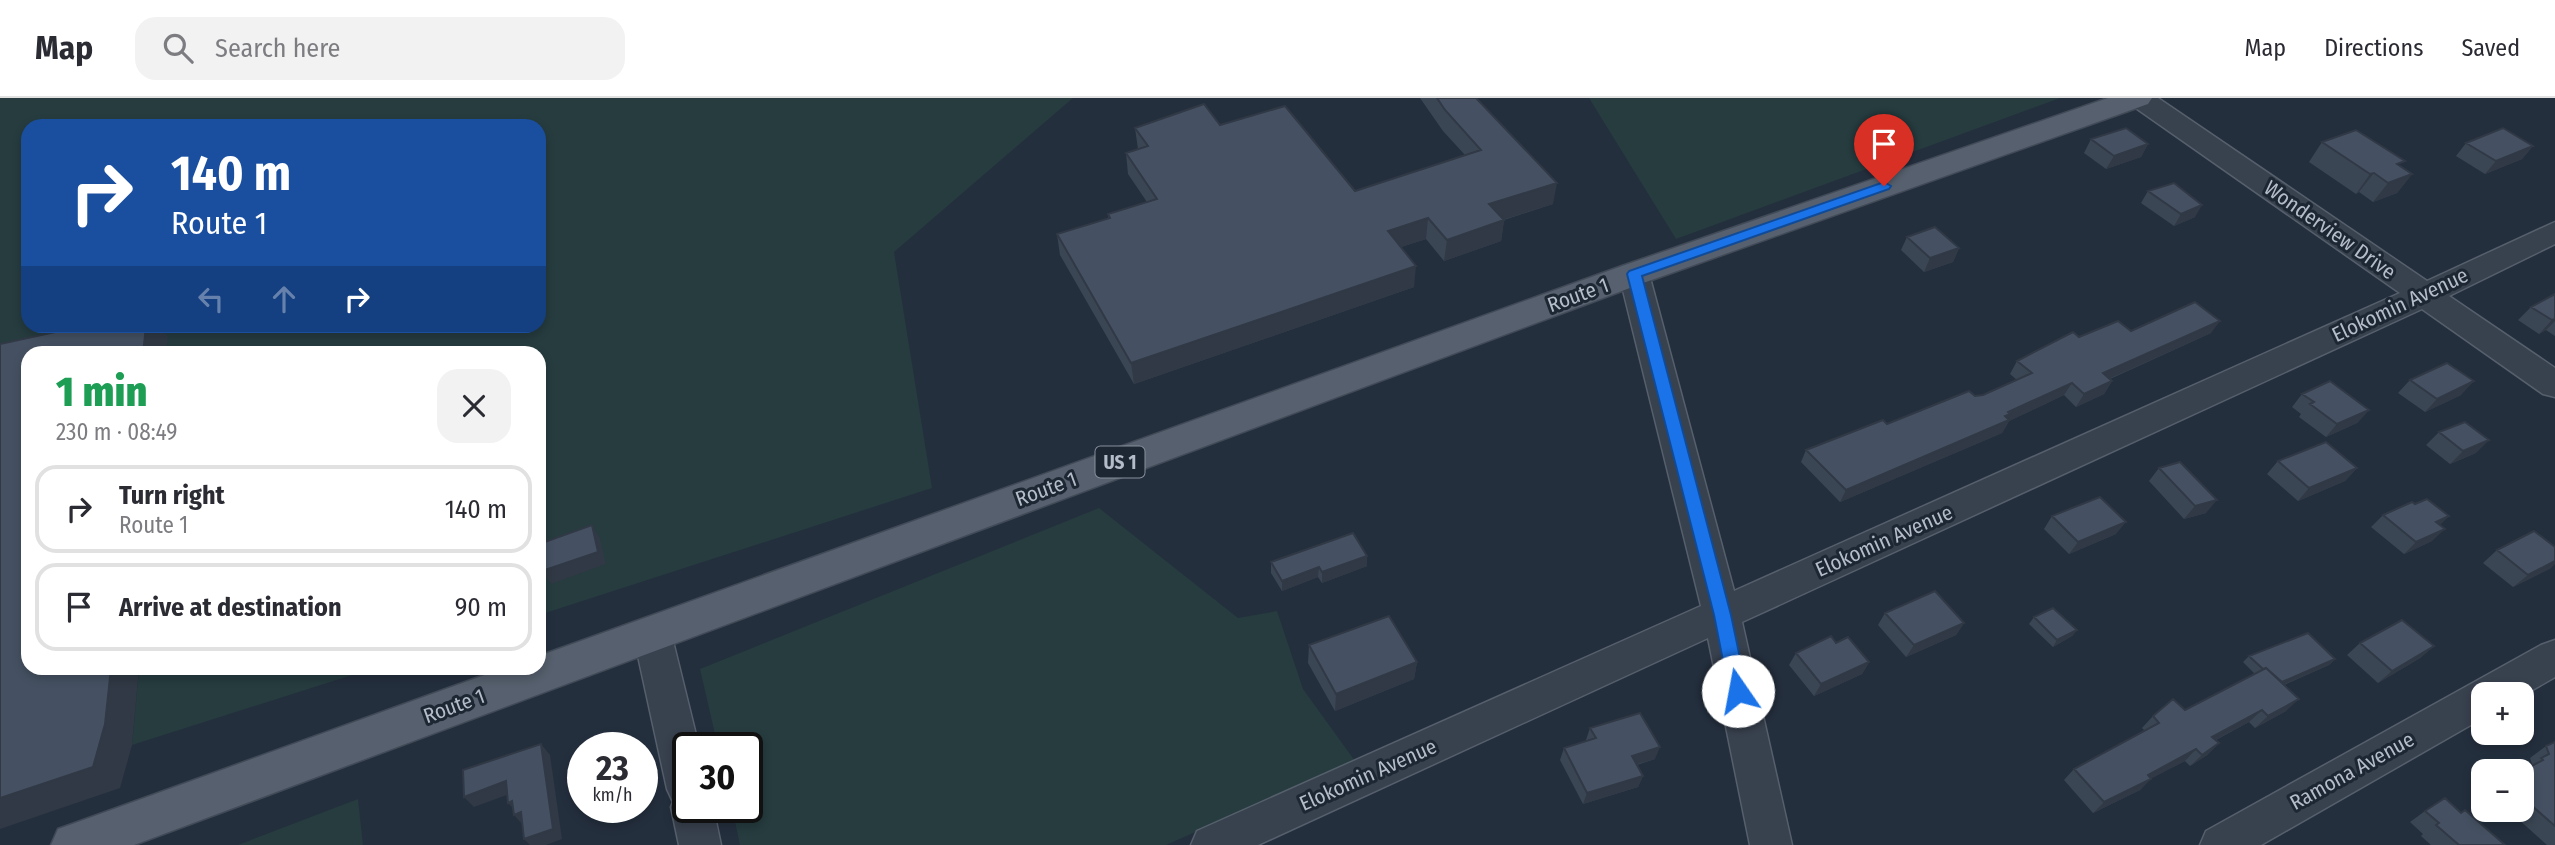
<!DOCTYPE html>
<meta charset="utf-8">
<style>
:root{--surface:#fff;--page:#f2f2f3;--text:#2b2b33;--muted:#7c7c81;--line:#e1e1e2}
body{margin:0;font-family:"Fira Sans Condensed",sans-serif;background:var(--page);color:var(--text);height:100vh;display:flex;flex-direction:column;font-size:26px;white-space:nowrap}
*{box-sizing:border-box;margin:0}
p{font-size:23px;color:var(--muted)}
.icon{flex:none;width:38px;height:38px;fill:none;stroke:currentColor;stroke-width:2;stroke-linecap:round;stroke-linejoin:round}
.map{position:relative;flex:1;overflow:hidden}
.drawer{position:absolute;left:21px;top:248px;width:525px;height:329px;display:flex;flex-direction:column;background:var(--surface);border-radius:21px;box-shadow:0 4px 10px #0003}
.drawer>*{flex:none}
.top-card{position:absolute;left:21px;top:21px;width:525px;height:214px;border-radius:21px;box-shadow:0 4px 10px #0003;background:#1a4fa0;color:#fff;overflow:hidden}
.buttons{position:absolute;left:2471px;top:584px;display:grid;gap:14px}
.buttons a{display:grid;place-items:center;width:63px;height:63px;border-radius:14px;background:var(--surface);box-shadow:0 4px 10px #0003;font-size:35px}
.speed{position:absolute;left:567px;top:634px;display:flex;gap:14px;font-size:35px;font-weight:700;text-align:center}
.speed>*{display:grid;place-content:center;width:91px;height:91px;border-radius:50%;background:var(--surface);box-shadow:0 4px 10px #0003;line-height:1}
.speed small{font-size:18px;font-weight:400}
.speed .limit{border:4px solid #111;border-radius:10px;background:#fff;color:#111}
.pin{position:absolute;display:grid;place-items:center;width:60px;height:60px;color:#fff;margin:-72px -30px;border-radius:50% 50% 50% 0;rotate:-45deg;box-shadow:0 0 7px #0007}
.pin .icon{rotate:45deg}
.me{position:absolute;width:77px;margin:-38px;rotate:348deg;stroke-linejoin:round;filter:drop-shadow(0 0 5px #0008)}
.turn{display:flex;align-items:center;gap:24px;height:147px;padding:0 35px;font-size:32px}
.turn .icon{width:91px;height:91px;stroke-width:2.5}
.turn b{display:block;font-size:49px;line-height:60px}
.lanes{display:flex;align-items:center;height:66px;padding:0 35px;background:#0003;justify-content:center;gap:35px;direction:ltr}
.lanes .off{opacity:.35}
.round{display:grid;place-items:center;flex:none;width:74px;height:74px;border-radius:21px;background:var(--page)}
.summary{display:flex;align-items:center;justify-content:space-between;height:119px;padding:0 35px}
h1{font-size:42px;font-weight:800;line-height:52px;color:#1e9e55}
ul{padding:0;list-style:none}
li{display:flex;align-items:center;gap:21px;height:88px;margin:0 14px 10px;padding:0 21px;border:4px solid var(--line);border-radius:21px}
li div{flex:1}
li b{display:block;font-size:26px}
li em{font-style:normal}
header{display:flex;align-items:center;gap:42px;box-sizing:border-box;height:98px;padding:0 35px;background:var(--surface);border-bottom:2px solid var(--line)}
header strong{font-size:33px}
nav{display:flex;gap:38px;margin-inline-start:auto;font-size:24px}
.search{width:490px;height:63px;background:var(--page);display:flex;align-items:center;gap:18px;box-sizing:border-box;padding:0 24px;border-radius:21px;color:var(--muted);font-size:26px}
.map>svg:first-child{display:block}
.green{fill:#263c3f;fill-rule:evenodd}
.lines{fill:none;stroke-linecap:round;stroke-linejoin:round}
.minor-casing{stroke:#565f6c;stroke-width:3}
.major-casing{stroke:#414a57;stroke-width:3}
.minor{fill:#38414e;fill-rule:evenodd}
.major{fill:#56606e;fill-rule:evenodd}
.wall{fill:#3b4654}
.shaded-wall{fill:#303945}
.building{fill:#455162;stroke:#303945;stroke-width:2}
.route{fill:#1a73e8;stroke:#114b97;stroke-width:2}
.labels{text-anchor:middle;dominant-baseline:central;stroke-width:6;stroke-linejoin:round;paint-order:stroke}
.shield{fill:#1d2633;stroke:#878f9c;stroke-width:2}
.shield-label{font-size:19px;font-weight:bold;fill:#b4bcc9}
.street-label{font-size:21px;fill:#b4bcc9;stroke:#1d2633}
</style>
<header>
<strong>Map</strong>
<div class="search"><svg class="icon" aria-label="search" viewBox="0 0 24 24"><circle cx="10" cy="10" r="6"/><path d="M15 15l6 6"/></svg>Search here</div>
<nav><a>Map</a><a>Directions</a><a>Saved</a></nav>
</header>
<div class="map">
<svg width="2555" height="747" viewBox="0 0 2555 747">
<rect width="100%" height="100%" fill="#242f3e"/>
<path class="green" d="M0 0H1073L894 154 932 390 539 517V256H28L0 275ZM28 28H539V228H28Z
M1589 0H2060L1676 141Z
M1099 410 1238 520 1277 513 1303 591 1355 663 1166 747H740L732 709H747V649H718L700 571Z
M139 571H371L132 647Z
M358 701 363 747H238Z"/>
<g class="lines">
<g class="minor-casing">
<path id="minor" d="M2126 0H2158L2427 183 2555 124V146L2449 198 2555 270V299L2543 296 2422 211 1742 524 1792 747H1750L1708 540 1258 747H1191L1197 733 1701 508 1619 176 1623 169 1634 166 1645 169 1649 176 1734 493 2400 195 2130 6Z
M652 519 666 524 671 535 699 649H688V709H713L721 747H679L671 709 673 704 667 691 633 535 638 524Z
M2555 542V579L2522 598 2483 597V620L2261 747H2200L2206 733 2541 547Z"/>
</g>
<g class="major-casing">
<path id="major" d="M2108 0H2152L2148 6 1646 184 134 747H51L58 731 75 725 504 570H539V558L1622 168Z"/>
</g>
<use href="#minor" class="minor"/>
<use href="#major" class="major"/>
</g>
<path class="wall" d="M1420 0H1470L1553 106 1504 122 1501 143 1444 163 1426 141 1401 149 1414 189 1134 286 1060 157 1057 136 1108 121V116L1147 104 1128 76 1126 55 1138 51 1135 30 1355 93 1465 57 1443 33Z
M2091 41 2148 46 2141 59 2106 71 2084 55Z
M2322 44 2400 69 2412 76 2397 95 2373 104 2359 94 2356 96 2309 64Z
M2466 45 2533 48 2522 61 2485 76 2456 58Z
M2148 93 2195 119 2174 128 2141 105Z
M1907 139 1959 150 1953 164 1924 174 1901 152Z
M2555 196V238L2546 232 2539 236 2518 222 2531 209Z
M2131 233 2211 235 2110 281 2112 283 2104 296 2076 309 2064 297 2009 323 2002 335 1840 404 1801 364 1806 352 1975 298 1983 297 2017 282 2010 276 2017 263 2079 239Z
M2410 282 2461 297 2425 314 2398 295Z
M2302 296 2369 312 2357 325 2326 339 2299 319 2301 316 2292 309Z
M2439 334 2476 355 2450 366 2426 347Z
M2278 363 2357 370 2345 383 2298 403 2267 376Z
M2159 370 2206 415 2184 421 2149 383Z
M2415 406 2440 427 2432 443 2404 456 2371 429 2383 417Z
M2052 418 2116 436 2069 456 2044 431Z
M2497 452 2551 470 2513 489 2483 465Z
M1367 458V468L1322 485 1318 479 1282 493 1271 475V464Z
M1885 515 1964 525 1956 537 1906 559 1878 527Z
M2034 519 2077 532 2072 538 2053 549 2029 526Z
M1836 545 1869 564 1862 576 1814 598 1789 567 1796 555Z
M2360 545 2434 548 2420 560 2378 585 2347 557Z
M1309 547 1417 564 1414 581 1335 613 1308 565Z
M2249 558 2335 561 2329 567 2284 587 2286 613 2255 630 2249 624 2216 642 2219 645 2207 657 2190 668 2185 663 2151 680 2140 692 2093 715 2064 682 2074 671 2145 633 2142 630 2153 618 2185 612 2255 576 2243 564Z
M1590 630 1655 661 1637 667 1643 678 1638 689 1583 706 1560 662 1564 650 1587 643 1586 642Z
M2555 644V747H2547L2508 712H2522V674L2532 666 2530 660 2546 648Z
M2425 713 2461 715 2505 747H2431L2421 738 2423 736 2410 724Z"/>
<path class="shaded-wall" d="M2148 46 2141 59 2106 71 2114 58Z
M2533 48 2522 61 2485 76 2496 63Z
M2374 75 2359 94 2356 96 2370 76Z
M2412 76 2397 95 2373 104 2388 85Z
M1557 85 1553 106 1486 127 1489 106Z
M2202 107 2195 119 2174 128 2181 116Z
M1428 120 1426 141 1386 154 1388 133Z
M1504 122 1501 143 1444 163 1447 142Z
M1959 150 1953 164 1924 174 1930 160Z
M1416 168 1414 189 1134 286 1131 265Z
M2555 221V223L2546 232 2539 236 2552 222Z
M2220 223 2211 235 2095 287 2103 275Z
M146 228H159L168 238 166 256H143Z
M2112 283 2104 296 2076 309 2084 296Z
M2474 283 2461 297 2425 314 2437 301Z
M2072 285 2064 297 2009 323 2002 335 1840 404 1846 392Z
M2369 312 2357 325 2326 339 2337 326Z
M2489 342 2476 355 2450 366 2463 353Z
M2357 370 2345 383 2298 403 2309 390Z
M2217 402 2206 415 2184 421 2195 408Z
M2449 418 2437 430 2436 424Z
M2126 424 2116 436 2069 456 2078 444Z
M592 427 600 440 606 466 551 486 542 473Z
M2445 431 2432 443 2404 456 2416 444Z
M1367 458V468L1322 485V474Z
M2555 463V466L2551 470 2513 489 2528 477Z
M1319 469 1318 479 1282 493V483Z
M1964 525 1956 537 1906 559 1914 547Z
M2077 532 2072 538 2053 549 2057 542Z
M2434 548 2420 560 2378 585 2392 573Z
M2335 561 2329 567 2271 592 2278 586Z
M1417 564 1414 581 1335 613 1336 596Z
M1869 564 1862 576 1814 598 1821 586Z
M111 570H139L132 647 120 690 0 731V700Z
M2299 601 2286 613 2255 630 2268 618Z
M2262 612 2249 624 2200 650 2212 639Z
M2219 645 2207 657 2190 668 2202 657Z
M541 646 550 657 562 741 546 747H530L524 741Z
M1660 649 1655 661 1627 669 1632 658Z
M2196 651 2185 663 2141 686 2151 681 2140 692 2093 715 2104 704 2148 677Z
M1643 678 1638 689 1583 706 1587 695Z
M506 683 515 694 474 709 464 699Z
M512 703 531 724 523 727 514 717 518 715 508 705Z"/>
<path class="building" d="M1437 0H1476L1557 85 1489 106 1504 122 1447 142 1428 120 1388 133 1416 168 1131 265 1057 136 1110 120 1108 116 1157 101 1126 55 1148 48 1135 30 1204 6 1220 27 1285 8 1355 93 1481 52 1445 12Z
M2126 30 2148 46 2114 58 2091 41Z
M2503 30 2533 48 2496 63 2466 45Z
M2356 32 2405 63 2397 66 2412 76 2388 85 2374 75 2370 76 2322 44Z
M2174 85 2202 107 2181 116 2148 93Z
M1935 129 1959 150 1930 160 1907 139Z
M2555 196V221L2552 222 2531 209Z
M2195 204 2220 223 2103 275 2112 283 2084 296 2072 285 2008 314 2010 316 2005 318 2009 322 1846 392 1806 352 1883 322 1887 326 1969 293 1975 298 1983 297 2032 275 2017 263 2073 234 2079 239 2118 223 2131 233Z
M83 228H146L143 256H28V570H111L105 626 93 669 0 700V246Z
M2447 265 2474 283 2437 301 2410 282Z
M2330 283 2369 312 2337 326 2310 306 2314 304 2302 296Z
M2465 324 2489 342 2463 353 2439 334Z
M2326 344 2357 370 2309 390 2278 363Z
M2180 364 2217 402 2195 408 2159 370Z
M2100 399 2126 424 2078 444 2052 418Z
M2427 401 2449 418 2436 424 2445 431 2416 444 2383 417 2412 404 2415 406Z
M592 427 598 454 542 473 539 459V446Z
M2534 433 2555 449V463L2528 477 2497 452Z
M1353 435 1367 458 1322 474 1319 469 1282 483 1271 464Z
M1935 493 1964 525 1914 547 1885 515Z
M2053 510 2077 532 2057 542 2034 519Z
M1389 518 1417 564 1336 596 1309 547Z
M2402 522 2434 548 2392 573 2360 545Z
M2308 535 2335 561 2282 584 2266 570 2263 571 2249 558Z
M1831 538 1836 545 1848 539 1869 564 1821 586 1796 555Z
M2266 570 2299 601 2268 618 2262 612 2212 639 2219 645 2202 657 2196 651 2148 677 2151 681 2104 704 2074 671 2159 625 2153 618 2173 601 2185 612Z
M1640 615 1660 649 1632 658 1643 678 1587 695 1564 650 1596 640 1590 630Z
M2555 644V728L2522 699V674H2520L2543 662 2541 660 2549 656 2546 648Z
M541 646 553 731 524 741 521 714 514 717 512 703 508 705 506 683 464 699 463 672Z
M2445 700 2461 715 2465 712 2505 747H2459L2436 727 2439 725 2425 713Z"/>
<path class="route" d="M1884 84 1891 88 1889 91 1642 178 1731 517 1747 593 1745 599 1738 601 1732 599 1729 593 1714 517 1627 176 1629 173Z"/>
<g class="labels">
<rect class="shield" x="1095.5" y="348.5" width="49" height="31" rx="5"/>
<g class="shield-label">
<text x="1120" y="364">US 1</text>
</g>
<g class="street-label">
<text transform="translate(2330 132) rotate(35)">Wonderview Drive</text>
<text transform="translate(1578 197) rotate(-20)">Route 1</text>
<text transform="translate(2400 207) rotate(-25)">Elokomin Avenue</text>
<text transform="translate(1046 391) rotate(-20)">Route 1</text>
<text transform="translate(1884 443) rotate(-24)">Elokomin Avenue</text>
<text transform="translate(454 608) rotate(-20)">Route 1</text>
<text transform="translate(2352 673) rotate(-29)">Ramona Avenue</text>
<text transform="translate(1368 677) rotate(-24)">Elokomin Avenue</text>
</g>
</g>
</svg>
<div class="buttons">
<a>+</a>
<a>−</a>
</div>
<div class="speed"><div>23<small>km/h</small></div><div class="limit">30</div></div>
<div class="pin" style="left:1884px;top:88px;background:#d93025"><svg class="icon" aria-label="arrive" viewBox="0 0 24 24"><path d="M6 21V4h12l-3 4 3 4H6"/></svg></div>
<svg class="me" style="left:1738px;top:593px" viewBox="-20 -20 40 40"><circle r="19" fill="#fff"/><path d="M0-13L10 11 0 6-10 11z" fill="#1a73e8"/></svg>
<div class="top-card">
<div class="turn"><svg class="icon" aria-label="right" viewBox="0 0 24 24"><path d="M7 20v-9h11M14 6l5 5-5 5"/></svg><div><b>140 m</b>Route 1</div></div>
<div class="lanes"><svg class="icon off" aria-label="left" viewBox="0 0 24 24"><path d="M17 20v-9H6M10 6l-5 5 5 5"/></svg><svg class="icon off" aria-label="ahead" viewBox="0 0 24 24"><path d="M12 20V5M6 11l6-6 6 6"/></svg><svg class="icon" aria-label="right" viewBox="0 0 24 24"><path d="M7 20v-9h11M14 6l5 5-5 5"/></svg></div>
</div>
<section class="drawer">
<div class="summary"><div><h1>1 min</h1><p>230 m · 08:49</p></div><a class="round"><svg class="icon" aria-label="close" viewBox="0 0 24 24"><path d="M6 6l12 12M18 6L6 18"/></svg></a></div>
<ul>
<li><svg class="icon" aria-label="right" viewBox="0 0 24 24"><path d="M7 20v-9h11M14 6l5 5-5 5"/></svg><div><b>Turn right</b><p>Route 1</p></div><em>140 m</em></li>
<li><svg class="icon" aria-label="arrive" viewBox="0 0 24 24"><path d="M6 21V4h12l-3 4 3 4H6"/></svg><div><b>Arrive at destination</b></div><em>90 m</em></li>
</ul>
</section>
</div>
